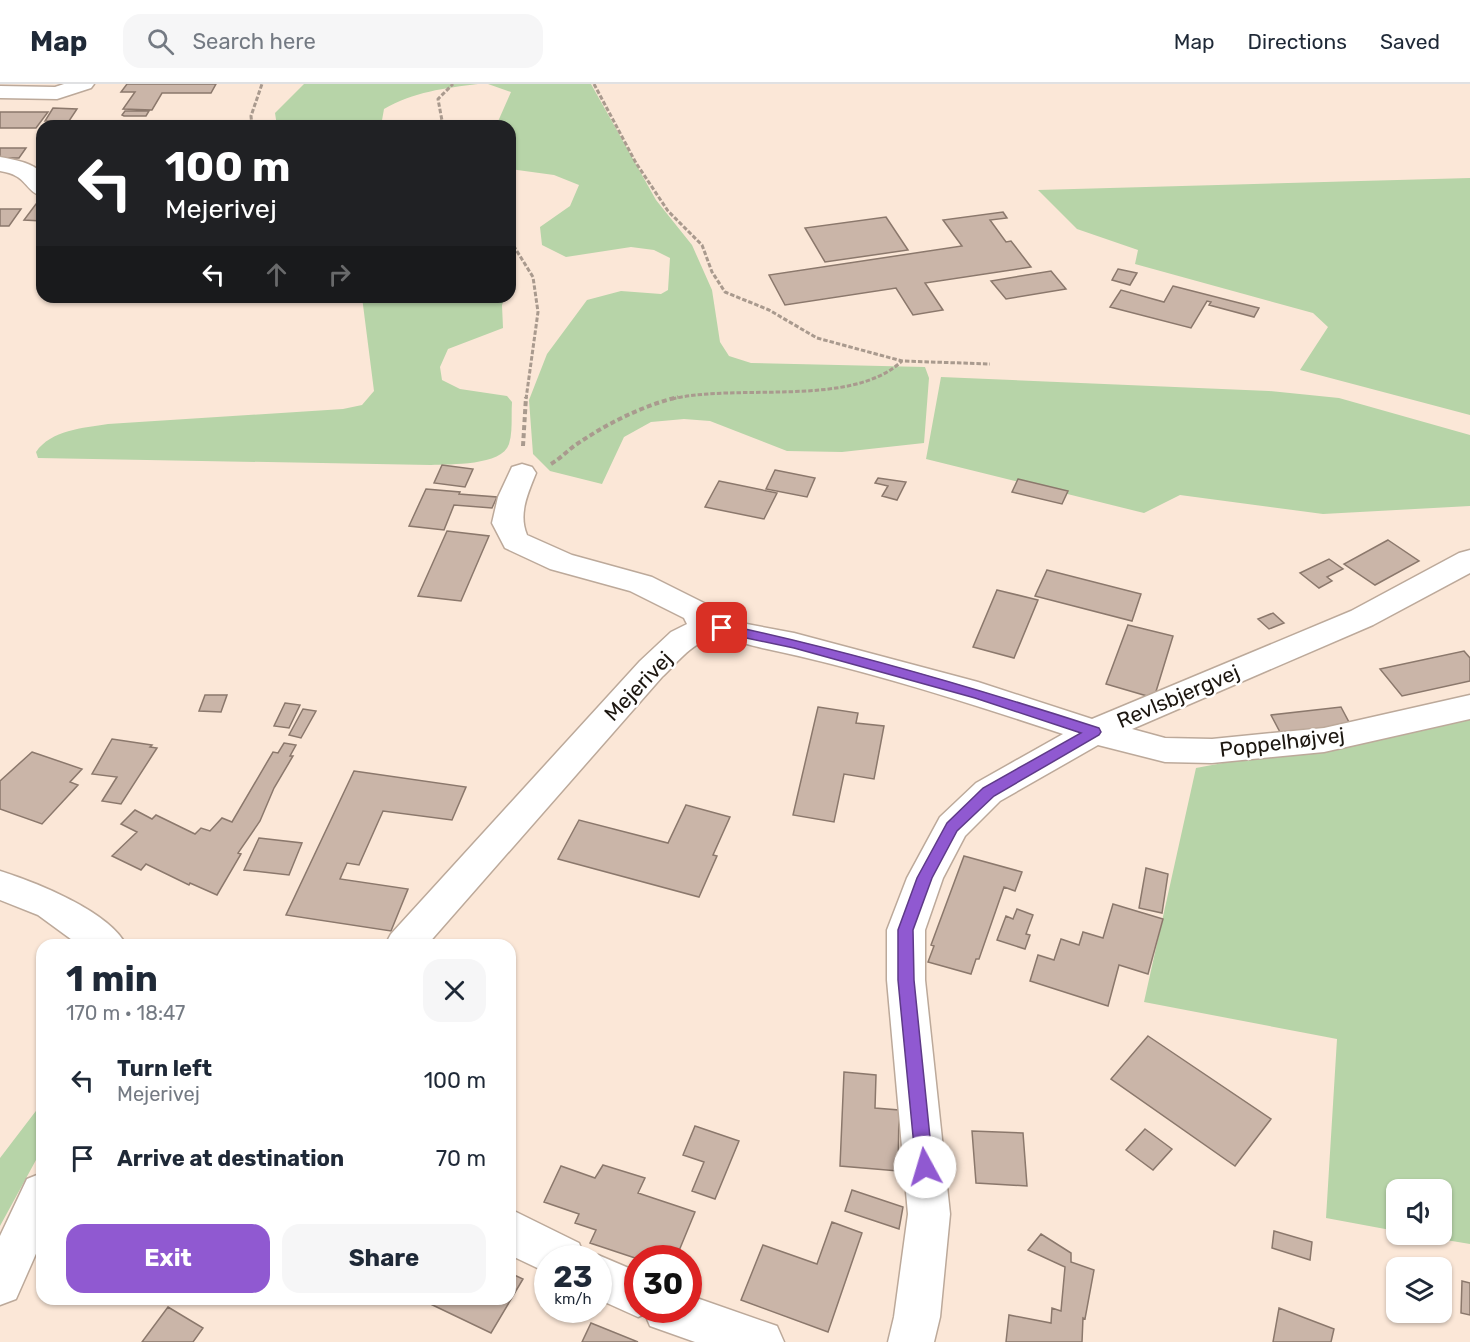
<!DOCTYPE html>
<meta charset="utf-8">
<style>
:root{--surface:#fff;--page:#f6f6f7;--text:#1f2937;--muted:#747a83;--line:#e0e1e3;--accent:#9059d1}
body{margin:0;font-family:Rubik,sans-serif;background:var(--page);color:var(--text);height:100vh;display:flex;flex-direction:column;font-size:22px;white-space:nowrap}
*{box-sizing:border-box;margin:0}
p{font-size:20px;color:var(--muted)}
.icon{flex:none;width:33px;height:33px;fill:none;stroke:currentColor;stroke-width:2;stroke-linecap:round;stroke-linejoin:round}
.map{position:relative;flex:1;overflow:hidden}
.drawer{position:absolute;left:36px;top:855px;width:480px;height:366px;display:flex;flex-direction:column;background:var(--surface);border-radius:18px;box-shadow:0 2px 4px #0004}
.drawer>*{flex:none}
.hud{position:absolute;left:36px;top:36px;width:480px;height:183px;border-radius:18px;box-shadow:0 2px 4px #0004;background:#202124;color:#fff;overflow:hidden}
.fabs{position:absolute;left:1386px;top:1095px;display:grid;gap:12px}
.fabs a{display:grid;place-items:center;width:66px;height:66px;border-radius:12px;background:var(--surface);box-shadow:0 2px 4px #0004;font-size:30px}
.speed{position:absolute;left:534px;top:1161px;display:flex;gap:12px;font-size:30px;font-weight:700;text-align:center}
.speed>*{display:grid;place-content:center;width:78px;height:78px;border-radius:50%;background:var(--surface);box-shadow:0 2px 4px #0004;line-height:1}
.speed small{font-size:15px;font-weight:400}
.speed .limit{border:9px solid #d22;background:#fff;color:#111}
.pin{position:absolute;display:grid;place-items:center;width:51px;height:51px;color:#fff;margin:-26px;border-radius:12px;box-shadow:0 3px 9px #0006}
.me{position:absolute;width:66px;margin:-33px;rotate:354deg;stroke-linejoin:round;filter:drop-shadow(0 0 4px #0008)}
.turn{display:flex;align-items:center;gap:21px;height:126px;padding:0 30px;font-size:27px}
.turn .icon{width:78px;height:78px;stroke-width:2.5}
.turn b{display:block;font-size:42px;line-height:51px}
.lanes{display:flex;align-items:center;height:57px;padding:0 30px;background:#0003;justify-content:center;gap:30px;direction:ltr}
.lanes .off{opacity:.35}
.round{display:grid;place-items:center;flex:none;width:63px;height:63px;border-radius:18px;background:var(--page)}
.overview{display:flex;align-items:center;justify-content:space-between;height:102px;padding:0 30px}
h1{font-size:36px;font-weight:700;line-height:45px}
.action{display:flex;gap:12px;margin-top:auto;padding:12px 30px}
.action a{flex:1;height:69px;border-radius:18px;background:var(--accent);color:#fff;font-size:24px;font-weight:700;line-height:69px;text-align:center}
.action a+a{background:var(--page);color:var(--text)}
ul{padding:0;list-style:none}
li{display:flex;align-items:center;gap:18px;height:78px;padding:0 30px}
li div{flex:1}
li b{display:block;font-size:22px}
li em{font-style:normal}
header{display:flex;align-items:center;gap:36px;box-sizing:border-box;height:84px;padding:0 30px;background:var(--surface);border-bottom:2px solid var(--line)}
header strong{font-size:28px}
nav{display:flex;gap:33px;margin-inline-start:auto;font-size:21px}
.search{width:420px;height:54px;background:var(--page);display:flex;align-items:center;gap:15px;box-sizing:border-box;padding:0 21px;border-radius:18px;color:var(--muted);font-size:22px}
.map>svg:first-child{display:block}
.green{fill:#b7d4a8}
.building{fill:#cab5a8;stroke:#8b786c;stroke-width:1.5}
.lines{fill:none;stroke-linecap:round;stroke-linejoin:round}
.minor-casing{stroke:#bca99a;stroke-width:3}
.path-far1{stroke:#a99a8e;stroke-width:3;stroke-dasharray:4.5 2;stroke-linecap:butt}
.path{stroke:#a99a8e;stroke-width:4;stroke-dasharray:5 3;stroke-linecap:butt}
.minor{fill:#fff;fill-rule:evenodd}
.route{fill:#9059d1;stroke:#5e3a88;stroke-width:1.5}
.labels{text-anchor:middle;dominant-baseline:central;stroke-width:5;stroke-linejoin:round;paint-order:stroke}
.street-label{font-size:21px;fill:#1c1610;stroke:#fff}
</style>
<header>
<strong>Map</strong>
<div class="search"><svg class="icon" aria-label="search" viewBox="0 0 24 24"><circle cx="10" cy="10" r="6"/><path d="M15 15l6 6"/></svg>Search here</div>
<nav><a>Map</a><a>Directions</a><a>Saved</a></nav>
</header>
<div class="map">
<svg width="1470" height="1258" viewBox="0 0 1470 1258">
<rect width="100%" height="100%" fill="#fbe7d7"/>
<path class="green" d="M304 0H478C445 4 413 8 384 25L381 42H277L275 29Z
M488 0H591L656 116 692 161 712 206 720 258 729 272 751 279 925 283 929 294 924 359 842 368 787 367 710 337 684 335 651 338 624 353 602 400 550 387 533 370 529 316 547 270 587 216 621 207 661 210 668 206 670 174 654 166 631 163 566 173 542 161 540 143 570 122 579 101 554 91 510 85V42H496L511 8Z
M1470 94V331L1300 286 1328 243 1313 229 1135 180 1138 166 1077 145 1038 106Z
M362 213H505L502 221 503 244 448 265 440 283 442 296 460 305 507 312 512 318C511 332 513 347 509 360 502 382 450 380 431 381L38 374 36 368C51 346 83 344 108 340L343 325 362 321 374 307Z
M941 293 1269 307 1339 314 1470 351V422L1323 430 1180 411 1144 429 926 375Z
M1470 633V1160L1416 1151 1442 1150V1106H1396V1147L1326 1134 1337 955 1144 918 1196 684Z
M42 1019V1065L0 1142V1074Z"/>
<path class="building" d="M127 0H216L211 9H162L152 26 123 25 135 8H121Z
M53 24 77 25 69 37H45Z
M125 27H149L146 32H124L122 31Z
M0 28H48L36 44H0Z
M187 37V42H143Z
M0 64H26L19 74H0Z
M36 120H42V137L24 136Z
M0 125H21L9 142H0Z
M1003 128 1007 134 990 136 1006 158 1011 157 1031 183 925 199 943 226 913 231 896 204 785 221 769 191 962 162 943 136Z
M886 133 908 166 825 178 805 144Z
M1118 185 1137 189 1130 201 1112 196Z
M1051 187 1066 205 1006 215 991 197Z
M1173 202 1259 224 1254 233 1209 221 1211 218 1207 217 1191 244 1110 223 1121 206 1164 218Z
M442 381 473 385 465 403 434 399Z
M775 386 815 394 807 413 766 405Z
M878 394 906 398 897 416 882 412 888 402 875 399Z
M1018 395 1068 407 1062 420 1012 408Z
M719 397 777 409 764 435 705 423Z
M426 405 460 408 459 410 497 413 492 424 454 421 444 446 409 442Z
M447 447 489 452 461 517 418 512Z
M1388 456 1419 477 1375 501 1344 480Z
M1329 475 1343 485 1327 493 1332 497 1319 504 1300 489Z
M1047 486 1141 510 1132 537 1035 512Z
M997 506 1038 516 1014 574 973 563Z
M1273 529 1284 539 1269 545 1258 535Z
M1128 541 1173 552 1154 614 1106 600Z
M1464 567 1470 574V597L1402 612 1380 585Z
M205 611H227L221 628 199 627Z
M285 619 300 621 289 644 274 642Z
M818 623 858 629 856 639 884 642 874 695 844 690 834 738 793 731Z
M1341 623 1351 642 1281 650 1271 631Z
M303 625 316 627 301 654 289 651Z
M112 655 152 661 150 663 157 664 121 720 102 717 117 693 92 690Z
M284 659 296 661 290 672H293L274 704 260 737 238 769 241 770 217 811 190 799 189 801 146 780 141 786 112 772 137 748 121 740 135 726 152 735 156 731 195 750 201 744 210 747 222 734 232 738 273 668 278 669Z
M32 668 82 685 70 698 78 701 42 740 0 725V697Z
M354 687 466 703 452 736 383 727 359 781 347 779 340 795 408 805 391 847 286 831Z
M686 721 730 733 713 771 717 772 699 813 558 775 579 736 668 759Z
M259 754 302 759 289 791 244 786Z
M964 772 1022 788 1015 807 1004 803 979 875H976L971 890 928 878 934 862 931 861Z
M1146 784 1168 790 1162 829 1139 824Z
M1113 820 1163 835 1148 890 1119 881 1108 922 1030 897 1038 871 1054 876 1061 855 1079 861 1083 848 1103 854Z
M1017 825 1033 831 1026 850 1030 851 1025 865 997 856 1006 832 1013 835Z
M1148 952 1271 1035 1235 1082 1111 995Z
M844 988 876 991 875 1024 899 1026 898 1087 840 1082Z
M695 1042 739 1057 715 1115 692 1107 704 1078 683 1071Z
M1145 1045 1172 1065 1153 1086 1126 1066Z
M972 1047 1023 1049 1027 1102 976 1099Z
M603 1081 645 1094 638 1109 695 1128 676 1174 638 1175 590 1159 596 1146 575 1139 579 1130 544 1118 561 1082 595 1094Z
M852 1106 903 1123 899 1145 845 1127Z
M832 1138 862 1149 828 1248 741 1216 763 1161 817 1180Z
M1274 1147 1312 1158 1310 1176 1272 1164Z
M1041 1150 1071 1169V1178L1094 1186 1085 1235 1083 1234 1082 1258H1006L1009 1231 1051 1239 1052 1224 1061 1227 1065 1183 1028 1166Z
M510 1189 523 1195 491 1249 420 1215H510Z
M1462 1197 1470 1199V1231L1461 1229Z
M168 1223 203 1244 193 1258H142Z
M1279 1224 1334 1245 1331 1258H1273Z
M591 1239 638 1258H582Z"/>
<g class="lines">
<g class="minor-casing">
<path id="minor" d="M64 0H94L91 4 57 15 0 14V2L55 3Z
M0 73C15 76 31 78 42 89V112C24 107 28 91 0 87Z
M522 380 532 383 536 389C528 409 518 430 527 451L572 471 652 493 706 520 715 534 794 549 978 598 1092 635 1351 527 1459 469 1470 466V489L1373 541 1132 645 1165 654 1212 655 1324 644 1470 611V635L1324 668 1212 679 1165 678 1098 661 1000 717 965 752 943 794 925 846V896L950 1130 940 1233 934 1258H888L894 1233 908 1130 887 896V846L907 794 940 733 976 699 1063 650C966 618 867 586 767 565 750 562 726 552 708 556 691 560 675 581 662 593L427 861H385L391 850 640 577 671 548 687 540 684 534 630 507 550 485 505 464 492 439 498 413 512 383Z
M0 787C35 798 109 827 126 861H79L38 831 0 816Z
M42 1089V1156L16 1215 0 1221V1152L27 1095Z
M510 1125 579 1159 585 1174H548V1189L512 1172Z
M598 1171 638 1188V1226H688V1211L777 1242 784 1258H695L650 1242 645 1230 638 1233 598 1215V1174H588Z"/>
</g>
<path class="path-far1" d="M594 0 636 79 668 127 702 161 712 188 725 208 769 226 817 254 902 277 990 280
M252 42 251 32 262 0
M443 42 438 15 453 0
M510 156 533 193 538 228 526 315
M672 315C739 299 852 324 902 277"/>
<path class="path" d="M523 362 526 313
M551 380C561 374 568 366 577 360 608 339 642 322 678 313"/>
<use href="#minor" class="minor"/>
</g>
<path class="route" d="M722 540C850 567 975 604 1099 644L1101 648 1099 651 994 712 957 747 932 794 913 846 914 896 933 1083 931 1089 925 1091 918 1089 916 1083 898 896V846L917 794 947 739 983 704 1081 649 975 614 794 564 718 548 716 544 718 541Z"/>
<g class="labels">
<g class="street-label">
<text transform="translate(638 602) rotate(-46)">Mejerivej</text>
<text transform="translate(1178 612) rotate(-23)">Revlsbjergvej</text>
<text transform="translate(1282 658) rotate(-7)">Poppelhøjvej</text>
</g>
</g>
</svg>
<div class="fabs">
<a><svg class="icon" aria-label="sound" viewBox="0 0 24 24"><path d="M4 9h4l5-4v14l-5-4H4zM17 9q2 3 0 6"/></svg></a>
<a><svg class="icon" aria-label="layers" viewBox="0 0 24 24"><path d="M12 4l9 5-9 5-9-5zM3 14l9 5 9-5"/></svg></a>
</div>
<div class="speed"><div>23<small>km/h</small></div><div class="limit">30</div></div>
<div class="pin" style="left:722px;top:544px;background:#d93025"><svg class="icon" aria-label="arrive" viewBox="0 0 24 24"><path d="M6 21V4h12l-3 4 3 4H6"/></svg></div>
<svg class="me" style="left:925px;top:1083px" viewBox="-20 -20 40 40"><circle r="19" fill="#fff"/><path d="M0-13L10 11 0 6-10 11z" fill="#9059d1"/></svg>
<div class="hud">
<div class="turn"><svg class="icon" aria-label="left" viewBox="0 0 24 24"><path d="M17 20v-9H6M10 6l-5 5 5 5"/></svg><div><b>100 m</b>Mejerivej</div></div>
<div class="lanes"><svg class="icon" aria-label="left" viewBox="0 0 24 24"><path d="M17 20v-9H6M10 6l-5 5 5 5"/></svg><svg class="icon off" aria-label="ahead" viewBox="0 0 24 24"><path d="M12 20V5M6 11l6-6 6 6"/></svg><svg class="icon off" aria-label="right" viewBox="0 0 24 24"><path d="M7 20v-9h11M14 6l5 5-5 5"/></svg></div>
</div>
<section class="drawer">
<div class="overview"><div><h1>1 min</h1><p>170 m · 18:47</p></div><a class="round"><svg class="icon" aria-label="close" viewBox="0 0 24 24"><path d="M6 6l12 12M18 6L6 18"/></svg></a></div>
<ul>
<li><svg class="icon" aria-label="left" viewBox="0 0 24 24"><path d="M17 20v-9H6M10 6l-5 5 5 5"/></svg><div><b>Turn left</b><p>Mejerivej</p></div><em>100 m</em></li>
<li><svg class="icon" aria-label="arrive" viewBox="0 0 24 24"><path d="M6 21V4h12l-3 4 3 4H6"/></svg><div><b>Arrive at destination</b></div><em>70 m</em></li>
</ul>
<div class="action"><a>Exit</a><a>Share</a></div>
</section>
</div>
